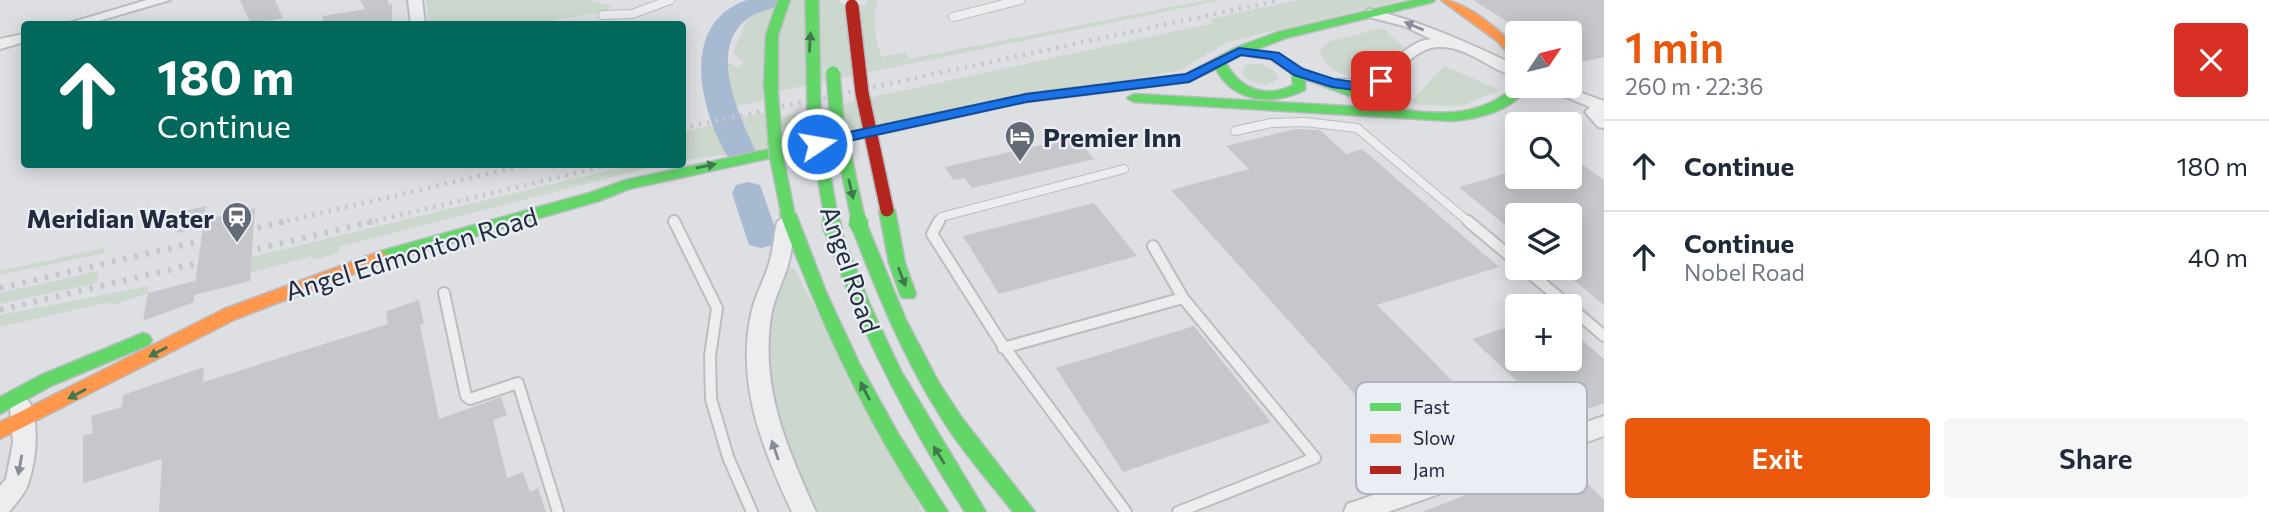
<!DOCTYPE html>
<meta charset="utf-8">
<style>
:root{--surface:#fff;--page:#f6f6f7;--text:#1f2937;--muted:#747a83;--line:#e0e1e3;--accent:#ea580c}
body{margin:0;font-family:Commissioner,sans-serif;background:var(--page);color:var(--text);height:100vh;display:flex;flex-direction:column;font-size:26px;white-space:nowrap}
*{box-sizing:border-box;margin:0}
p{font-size:23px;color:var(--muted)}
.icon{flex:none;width:38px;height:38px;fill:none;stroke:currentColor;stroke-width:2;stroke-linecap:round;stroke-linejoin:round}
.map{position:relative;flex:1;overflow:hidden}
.side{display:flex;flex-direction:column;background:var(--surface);width:665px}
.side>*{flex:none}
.guide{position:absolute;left:21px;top:21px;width:665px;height:147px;border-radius:7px;box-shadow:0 4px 18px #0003;background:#00695c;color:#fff;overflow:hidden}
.needle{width:46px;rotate:55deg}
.controls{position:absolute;left:1505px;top:21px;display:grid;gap:14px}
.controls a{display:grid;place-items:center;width:77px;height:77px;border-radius:7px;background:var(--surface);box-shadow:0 4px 18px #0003;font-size:35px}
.pin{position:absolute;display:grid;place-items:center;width:60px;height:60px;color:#fff;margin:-30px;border-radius:14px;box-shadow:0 4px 10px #0006}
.me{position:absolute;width:77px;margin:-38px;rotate:78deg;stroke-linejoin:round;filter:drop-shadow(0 0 5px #0008)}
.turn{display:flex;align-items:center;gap:24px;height:147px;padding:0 21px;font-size:32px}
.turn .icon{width:91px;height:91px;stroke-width:2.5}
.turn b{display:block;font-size:49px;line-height:60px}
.round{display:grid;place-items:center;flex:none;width:74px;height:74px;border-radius:7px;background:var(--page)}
.summary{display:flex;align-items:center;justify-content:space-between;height:119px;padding:0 21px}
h1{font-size:42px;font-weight:600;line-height:52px;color:var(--accent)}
.cta{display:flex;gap:14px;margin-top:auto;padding:14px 21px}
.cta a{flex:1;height:80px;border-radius:7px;background:var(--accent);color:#fff;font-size:28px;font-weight:600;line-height:80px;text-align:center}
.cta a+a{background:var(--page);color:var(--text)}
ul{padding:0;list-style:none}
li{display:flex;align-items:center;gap:21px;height:91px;padding:0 21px;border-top:2px solid var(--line)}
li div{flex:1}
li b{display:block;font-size:26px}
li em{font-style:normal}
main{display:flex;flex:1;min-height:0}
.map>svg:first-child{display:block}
.green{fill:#ccd7cd}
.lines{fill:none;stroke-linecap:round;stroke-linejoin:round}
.river{fill:#a8b9d2;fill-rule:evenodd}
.building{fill:#c5c7cb}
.lane-far1-casing{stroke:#bbbdc1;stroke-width:10}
.lane-casing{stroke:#bbbdc1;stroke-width:14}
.street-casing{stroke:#bbbdc1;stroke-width:4}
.fast-casing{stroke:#b9bcc1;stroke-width:3}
.slow-casing{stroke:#b9bcc1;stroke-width:3}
.lane-far1{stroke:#ededf0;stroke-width:8}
.lane{stroke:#ededf0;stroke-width:10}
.street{fill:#ededf0;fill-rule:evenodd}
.fast{fill:#63d668;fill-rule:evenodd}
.slow{fill:#ff974d;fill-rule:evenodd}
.rail-far1{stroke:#c6c7cb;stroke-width:4.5;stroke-dasharray:2.5 6;stroke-linecap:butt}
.rail{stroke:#c6c7cb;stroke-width:6;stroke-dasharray:3.5 8;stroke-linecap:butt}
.fast-bridge-far1-casing{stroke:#b9bcc1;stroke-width:16;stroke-linecap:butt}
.fast-bridge-casing{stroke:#b9bcc1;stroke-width:21;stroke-linecap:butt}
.jam-bridge-casing{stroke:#b9bcc1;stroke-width:16;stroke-linecap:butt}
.fast-bridge-far1{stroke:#63d668;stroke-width:13}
.fast-bridge{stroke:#63d668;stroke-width:18}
.jam-bridge{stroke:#b3261e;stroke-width:13}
.oneway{fill:#888c96}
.oneway2{fill:#407850}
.route{fill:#1a73e8;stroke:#114b97;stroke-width:2}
.labels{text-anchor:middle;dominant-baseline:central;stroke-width:5;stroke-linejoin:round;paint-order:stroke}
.poi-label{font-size:26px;font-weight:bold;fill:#242b3d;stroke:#e9edf4;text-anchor:start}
.street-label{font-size:26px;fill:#242b3d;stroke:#e9edf4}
.key{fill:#e9edf4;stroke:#aeb3bd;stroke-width:2}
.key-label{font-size:19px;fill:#242b3d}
</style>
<main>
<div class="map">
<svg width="1604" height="512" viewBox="0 0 1604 512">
<rect width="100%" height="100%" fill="#dddfe3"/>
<path class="green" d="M426 0H588L611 6 606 11 534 24H429Z
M783 0H837L844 5H867V0H877C874 19 874 39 882 57L905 52 910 59 1207 0H1221L769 93 771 99 732 107 722 56 726 62 738 68 743 63 733 52 750 14Z
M1298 0H1403L1227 42 1181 70 753 151 737 119 777 110 781 117 1214 23 1210 19Z
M1382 28 1405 48C1395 58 1383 70 1369 75 1349 82 1324 70 1320 50L1328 42Z
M1245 65C1258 62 1275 65 1278 79L1267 85 1250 81 1242 74Z
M1444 66 1500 90 1462 106 1416 105 1412 100Z
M717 124 731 154 683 160 682 132Z
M631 165H660L338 247V253L313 260 312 256 242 275 243 259Z
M105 248 104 253 0 275V271Z
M788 268H794L923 512H819C788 450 756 386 772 315 776 299 783 284 788 268Z
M99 271 96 283 0 304V293Z
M149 286 148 293 111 306 109 302 0 327V315Z"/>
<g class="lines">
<path class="river" d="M747 0H781C773 12 759 10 748 18 706 50 740 116 756 152L751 159 740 162 729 159C700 112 678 23 747 0Z
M748 182 760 185 778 236 773 245 761 248 749 245 732 193 736 185Z"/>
</g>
<path class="building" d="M240 0H275L283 18 251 24Z
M360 0H388L389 5 392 4V24H323V16L365 9Z
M1473 0H1604V57L1570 65V33H1525Z
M1295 129 1320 130 1346 154 1362 149 1499 267 1377 305 1499 428 1413 459 1171 190 1249 169 1226 146Z
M1076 137 1094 159 972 188 965 178 953 180 945 167Z
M1570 156 1604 180V305L1570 277V215H1517V235L1459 187 1517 170V177H1570Z
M1094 203 1137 256 999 294 963 236Z
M206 206 204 220 255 208 250 281 194 295V302L143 321 148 293 195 281 194 291 203 227 177 233 180 212Z
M419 300 424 324 420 325 439 419 501 397 507 415 493 420 507 478 523 472 530 492 538 488 546 512H159L162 459 83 483V436L93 433 91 416 122 407 123 395 204 367 203 382 388 324 386 311Z
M1517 324V359H1570V330L1604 359V403L1558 420 1472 339Z
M1194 326 1271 422 1123 472 1056 368Z
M1568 465 1604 500V512H1422L1516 476 1522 482Z"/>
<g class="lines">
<g class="lane-far1-casing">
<path id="lane-far1" d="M603 15 632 14 670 0
M953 17 1020 0
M1235 131 1271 123 1305 122 1357 128 1470 223
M938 223 941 217 1124 169"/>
</g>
<g class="lane-casing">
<path id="lane" d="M674 221 717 308 710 356 711 399 728 457 752 512
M939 221 932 234 1000 341 1126 512
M1468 221 1517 262
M1153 246 1183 298
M1524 268 1569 306
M444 293 466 396 470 399 518 383 558 512
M1570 307 1604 336
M1003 348 1183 298 1315 458 1178 512"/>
</g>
<g class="street-casing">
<path id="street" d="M147 0H170L88 24H66Z
M408 0H422L425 24H411Z
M1370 9C1422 22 1469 43 1517 66V77C1491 71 1469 47 1441 47 1401 46 1396 104 1329 87L1327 84C1336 75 1352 82 1365 79 1391 73 1402 42 1431 39L1404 26 1365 16 1363 13Z
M24 34V42L0 49V39Z
M1539 86H1562L1604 101V128L1598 127 1585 112 1590 107Z
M786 215 795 222C793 236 792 251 788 265 783 282 774 298 771 316 760 389 787 447 816 512H792C762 448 735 381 752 310 756 294 764 280 769 264 773 251 774 236 777 222Z
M21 398 29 401C40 424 36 461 28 484 25 494 16 503 9 512H0V486L6 479 13 443 10 408 13 401Z
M1604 416V436L1388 512H1344L1347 504 1356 501Z"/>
</g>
<g class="fast-casing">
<path id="fast" d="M778 0H790L778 35V88L771 92 764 88 766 35Z
M1414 0H1435L1433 2 1286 38 1255 50 1278 53 1303 69 1383 99 1385 102 1380 106C1428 115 1480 121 1517 84L1529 86C1511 111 1482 118 1452 121L1134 102 1127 98 1134 94 1364 107 1371 104 1305 79V90C1273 106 1234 103 1216 69L1189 82 1026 102 629 189 599 201 381 263 373 257 381 251 589 193 626 180 1026 94 1186 74 1235 48 1278 32ZM1241 55 1270 59 1292 74 1293 85C1266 99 1240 89 1226 63Z
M887 205 895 210 905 263 916 294 914 298H902L900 294 889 263 879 210Z
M788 209 796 214 826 292 860 365 899 435 948 512H927C865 419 819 319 780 214Z
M859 220 867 225 906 320 939 383 962 418 1035 512H1013C988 480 960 449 939 414 902 355 876 290 851 225Z
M833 225 841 231 870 305 901 371 986 512H965C908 423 860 331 825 231Z
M143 333 149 335 152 340 149 345 53 385 0 414V397L41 375Z"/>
</g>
<g class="slow-casing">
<path id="slow" d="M1441 0C1465 0 1501 31 1517 49V60L1513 59 1497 41Z
M381 251 389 257 387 261 236 319 0 439V422L224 309Z"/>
</g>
<use href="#lane-far1" class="lane-far1"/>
<use href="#lane" class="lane"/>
<use href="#street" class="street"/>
<use href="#fast" class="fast"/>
<use href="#slow" class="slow"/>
<path class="rail-far1" d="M682 128 1280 0
M279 223 530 164
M367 223 614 164"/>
<path class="rail" d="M0 288 287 221
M0 310 375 221"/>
<g class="fast-bridge-far1-casing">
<path id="fast-bridge-far1" d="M812 0 814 116 832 223
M833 73 837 120 859 223
M771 88 776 154 788 214"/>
</g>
<g class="fast-bridge-casing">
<path id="fast-bridge" d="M831 221 833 231
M858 221 859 225"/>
</g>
<g class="jam-bridge-casing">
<path id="jam-bridge" d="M852 6 862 93 887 210"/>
</g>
<use href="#fast-bridge-far1" class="fast-bridge-far1"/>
<use href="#fast-bridge" class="fast-bridge"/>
<use href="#jam-bridge" class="jam-bridge"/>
</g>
<defs><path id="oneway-solid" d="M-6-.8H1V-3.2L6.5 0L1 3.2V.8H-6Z" transform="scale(1.75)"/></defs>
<g class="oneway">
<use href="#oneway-solid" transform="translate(1414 26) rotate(-157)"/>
<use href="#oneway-solid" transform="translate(775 450) rotate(-109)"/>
<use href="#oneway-solid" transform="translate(20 465) rotate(100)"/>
</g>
<g class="oneway2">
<use href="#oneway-solid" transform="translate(810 42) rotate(-87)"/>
<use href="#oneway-solid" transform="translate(706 166) rotate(-11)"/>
<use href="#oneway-solid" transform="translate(851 189) rotate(77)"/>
<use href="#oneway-solid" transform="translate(902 277) rotate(69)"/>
<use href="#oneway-solid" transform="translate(158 352) rotate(152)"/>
<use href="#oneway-solid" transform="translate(865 391) rotate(-117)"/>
<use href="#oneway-solid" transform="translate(77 394) rotate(152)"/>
<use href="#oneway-solid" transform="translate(939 455) rotate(-122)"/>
</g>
<path class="route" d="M1239 48 1279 53 1303 69 1334 79 1361 83 1381 77 1387 81 1362 91 1332 87 1294 75 1271 59 1241 55 1189 82 1026 102 817 148 810 144 817 139 1026 94 1186 74Z"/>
<defs>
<g id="hotel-pin" transform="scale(1.575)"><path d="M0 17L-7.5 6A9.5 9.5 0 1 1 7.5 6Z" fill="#656a77" stroke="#e9edf4"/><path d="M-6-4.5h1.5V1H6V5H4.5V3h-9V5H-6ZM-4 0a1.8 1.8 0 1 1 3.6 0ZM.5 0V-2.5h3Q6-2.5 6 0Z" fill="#fff"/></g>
<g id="station-pin" transform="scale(1.575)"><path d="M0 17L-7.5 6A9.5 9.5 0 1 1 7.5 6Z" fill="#656a77" stroke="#e9edf4"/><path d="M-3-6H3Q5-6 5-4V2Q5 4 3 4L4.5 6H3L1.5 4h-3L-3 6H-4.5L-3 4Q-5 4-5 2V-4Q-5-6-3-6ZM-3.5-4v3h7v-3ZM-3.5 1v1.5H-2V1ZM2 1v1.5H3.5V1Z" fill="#fff"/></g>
</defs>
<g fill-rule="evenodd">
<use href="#hotel-pin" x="1020" y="136"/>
<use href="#station-pin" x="237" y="217"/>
</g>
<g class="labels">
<g class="poi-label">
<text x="1043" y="136">Premier Inn</text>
<text x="214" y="217" text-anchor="end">Meridian Water</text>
</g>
<g class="street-label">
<text transform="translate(411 253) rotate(-17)">Angel Edmonton Road</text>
<text transform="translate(851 269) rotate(71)">Angel Road</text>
</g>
</g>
<rect x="1356" y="382" width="231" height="112" rx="10" class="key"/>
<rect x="1370" y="403" width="31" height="8" fill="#63d668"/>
<rect x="1370" y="434" width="31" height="9" fill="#ff974d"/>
<rect x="1370" y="466" width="31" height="8" fill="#b3261e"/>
<g class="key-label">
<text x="1413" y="414">Fast</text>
<text x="1413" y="445">Slow</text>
<text x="1413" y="477">Jam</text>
</g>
</svg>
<div class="controls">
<a><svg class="needle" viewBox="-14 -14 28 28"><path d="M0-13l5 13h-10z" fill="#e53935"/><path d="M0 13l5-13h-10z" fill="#747a83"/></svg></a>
<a><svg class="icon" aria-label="search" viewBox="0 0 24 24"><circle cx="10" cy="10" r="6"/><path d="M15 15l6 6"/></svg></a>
<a><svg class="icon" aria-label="layers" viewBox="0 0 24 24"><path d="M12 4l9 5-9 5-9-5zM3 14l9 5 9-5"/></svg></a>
<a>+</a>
</div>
<div class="pin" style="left:1381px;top:81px;background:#d93025"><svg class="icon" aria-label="arrive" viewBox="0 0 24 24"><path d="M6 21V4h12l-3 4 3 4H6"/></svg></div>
<svg class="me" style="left:817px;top:144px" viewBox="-20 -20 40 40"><circle r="17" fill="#1a73e8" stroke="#fff" stroke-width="3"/><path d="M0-11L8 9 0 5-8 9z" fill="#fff"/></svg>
<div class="guide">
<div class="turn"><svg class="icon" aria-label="ahead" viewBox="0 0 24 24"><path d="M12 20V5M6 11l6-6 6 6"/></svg><div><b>180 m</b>Continue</div></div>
</div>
</div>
<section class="side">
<div class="summary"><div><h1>1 min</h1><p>260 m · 22:36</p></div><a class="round" style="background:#d93025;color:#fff"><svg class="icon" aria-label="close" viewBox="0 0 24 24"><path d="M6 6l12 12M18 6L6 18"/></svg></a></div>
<ul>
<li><svg class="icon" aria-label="ahead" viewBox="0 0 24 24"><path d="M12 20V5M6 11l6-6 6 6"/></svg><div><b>Continue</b></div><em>180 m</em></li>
<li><svg class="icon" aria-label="ahead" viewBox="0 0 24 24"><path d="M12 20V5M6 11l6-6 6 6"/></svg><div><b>Continue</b><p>Nobel Road</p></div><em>40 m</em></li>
</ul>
<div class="cta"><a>Exit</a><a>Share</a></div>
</section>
</main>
